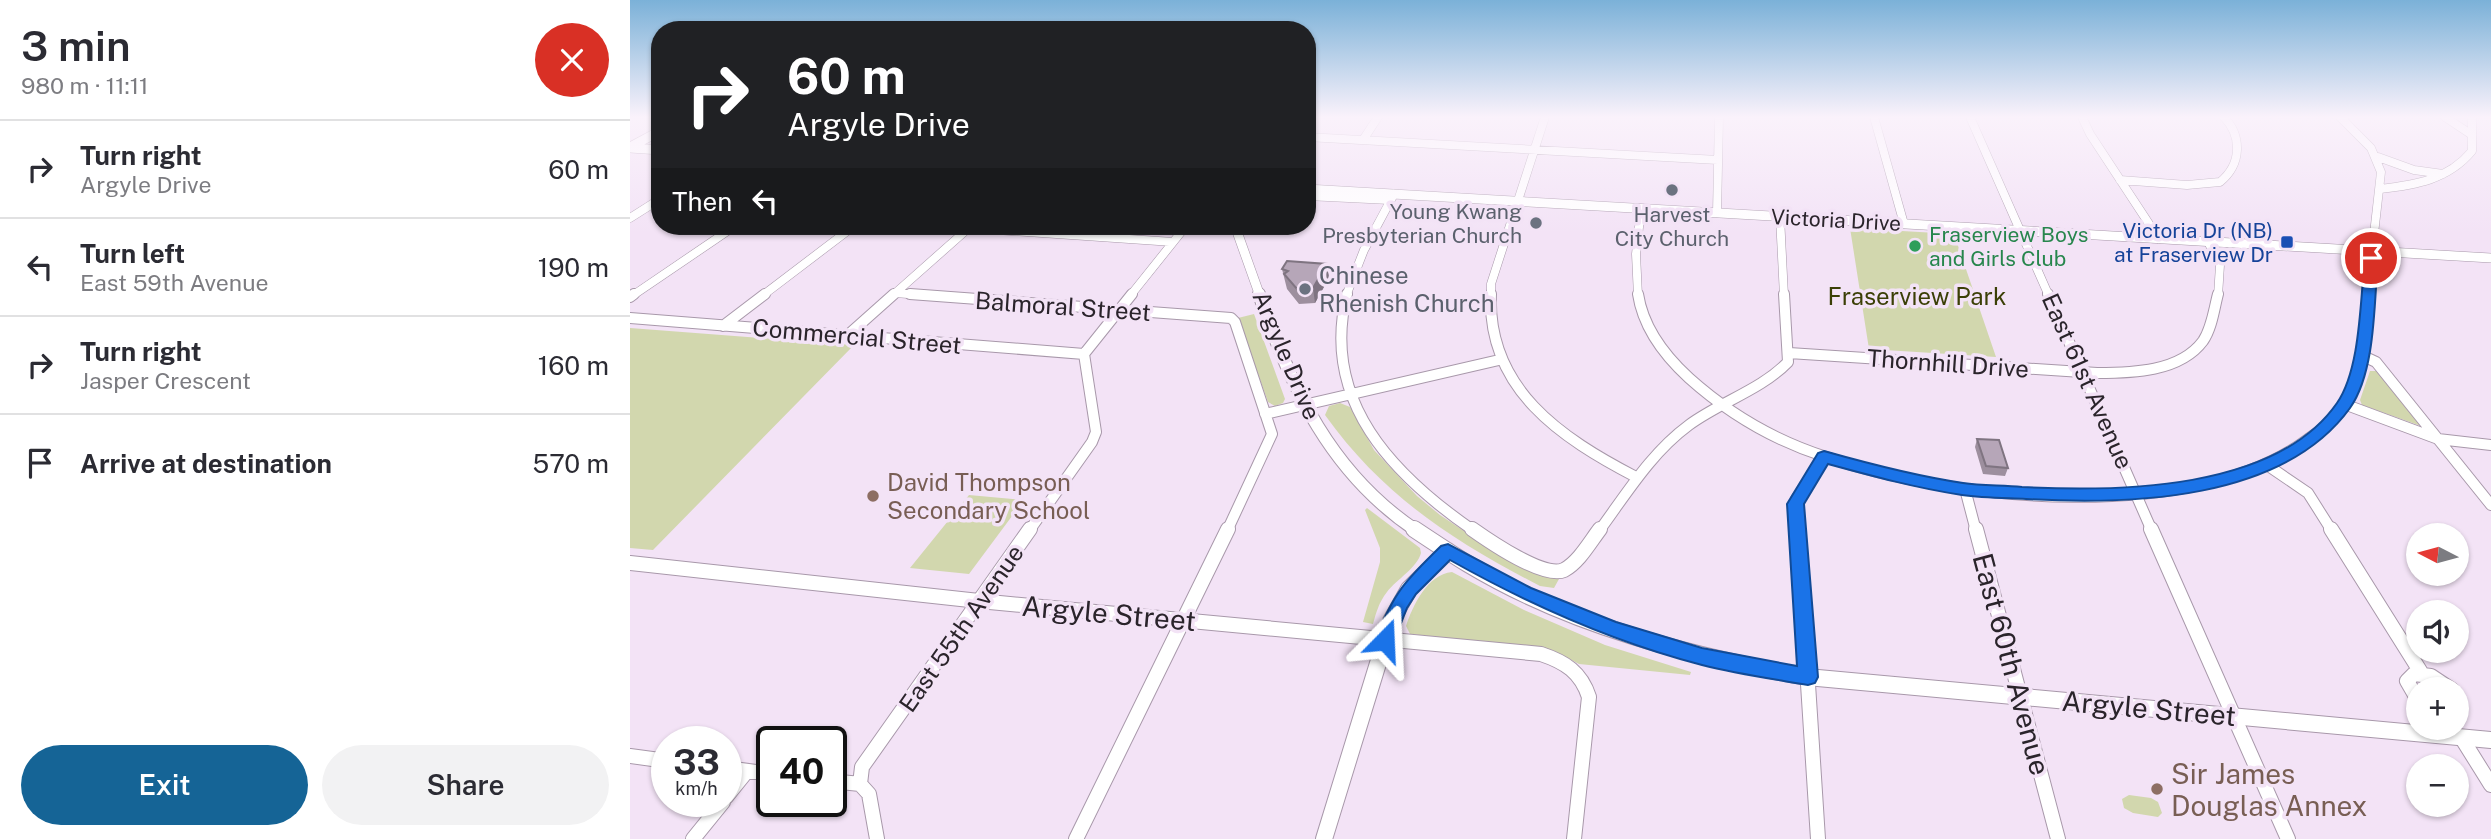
<!DOCTYPE html>
<meta charset="utf-8">
<style>
:root{--surface:#fff;--page:#f2f2f3;--text:#2b2b33;--muted:#7c7c81;--line:#e1e1e2;--accent:#156496}
body{margin:0;font-family:"Public Sans",sans-serif;background:var(--page);color:var(--text);height:100vh;display:flex;flex-direction:column;font-size:26px;white-space:nowrap}
*{box-sizing:border-box;margin:0}
p{font-size:23px;color:var(--muted)}
.icon{flex:none;width:38px;height:38px;fill:none;stroke:currentColor;stroke-width:2;stroke-linecap:round;stroke-linejoin:round}
.map{position:relative;flex:1;overflow:hidden}
.side{display:flex;flex-direction:column;background:var(--surface);width:630px}
.side>*{flex:none}
.banner{position:absolute;left:21px;top:21px;width:665px;height:214px;border-radius:28px;box-shadow:0 2px 5px #0004;background:#202124;color:#fff;overflow:hidden}
.needle{width:46px;rotate:276deg}
.buttons{position:absolute;left:1776px;top:523px;display:grid;gap:14px}
.buttons a{display:grid;place-items:center;width:63px;height:63px;border-radius:50%;background:var(--surface);box-shadow:0 2px 5px #0004;font-size:35px}
.speed{position:absolute;left:21px;top:726px;display:flex;gap:14px;font-size:35px;font-weight:700;text-align:center}
.speed>*{display:grid;place-content:center;width:91px;height:91px;border-radius:50%;background:var(--surface);box-shadow:0 2px 5px #0004;line-height:1}
.speed small{font-size:18px;font-weight:400}
.speed .limit{border:4px solid #111;border-radius:10px;background:#fff;color:#111}
.pin{position:absolute;display:grid;place-items:center;width:60px;height:60px;color:#fff;margin:-30px;border:4px solid #fff;border-radius:50%;box-shadow:0 2px 7px #0007}
.me{position:absolute;width:77px;margin:-38px;rotate:21deg;stroke-linejoin:round;filter:drop-shadow(0 0 5px #0008)}
.turn{display:flex;align-items:center;gap:24px;height:147px;padding:0 21px;font-size:32px}
.turn .icon{width:91px;height:91px;stroke-width:2.5}
.turn b{display:block;font-size:49px;line-height:60px}
.then{display:flex;align-items:center;height:66px;padding:0 21px;background:#0003;gap:14px;font-size:26px}
.round{display:grid;place-items:center;flex:none;width:74px;height:74px;border-radius:37px;background:var(--page)}
.summary{display:flex;align-items:center;justify-content:space-between;height:119px;padding:0 21px}
h1{font-size:42px;font-weight:600;line-height:52px}
.button{display:flex;gap:14px;margin-top:auto;padding:14px 21px}
.button a{flex:1;height:80px;border-radius:42px;background:var(--accent);color:#fff;font-size:28px;font-weight:600;line-height:80px;text-align:center}
.button a+a{background:var(--page);color:var(--text)}
ul{padding:0;list-style:none}
li{display:flex;align-items:center;gap:21px;height:98px;padding:0 21px;border-top:2px solid var(--line)}
li div{flex:1}
li b{display:block;font-size:26px}
li em{font-style:normal}
main{display:flex;flex:1;min-height:0}
.map>svg:first-child{display:block}
.green{fill:#d2d7ae}
.lines{fill:none;stroke-linecap:round;stroke-linejoin:round}
.minor-far2-casing{stroke:#a898aa;stroke-width:9}
.minor-far1-casing{stroke:#a898aa;stroke-width:12}
.minor-casing{stroke:#a898aa;stroke-width:16}
.tertiary-far2-casing{stroke:#a898aa;stroke-width:10}
.tertiary-far1-casing{stroke:#a898aa;stroke-width:14}
.tertiary-casing{stroke:#a898aa;stroke-width:18}
.minor-far2{stroke:#fff;stroke-width:8}
.minor-far1{stroke:#fff;stroke-width:10}
.minor{stroke:#fff;stroke-width:14}
.tertiary-far2{stroke:#fff;stroke-width:9}
.tertiary-far1{stroke:#fff;stroke-width:12}
.tertiary{stroke:#fff;stroke-width:16}
.wall{fill:#9d8f9e}
.shaded-wall{fill:#7f7481}
.building{fill:#b6a6b8;stroke:#7f7481;stroke-width:2}
.route{fill:#1a73e8;stroke:#114b97;stroke-width:2}
.worship-dot{fill:#6b7280;stroke:#f3e3f6;stroke-width:2.5}
.transit-dot{fill:#1a4fb4;stroke:#f3e3f6;stroke-width:2.5}
.leisure-dot{fill:#2e9e5b;stroke:#f3e3f6;stroke-width:2.5}
.education-dot{fill:#8d6e63;stroke:#f3e3f6;stroke-width:2.5}
.labels{text-anchor:middle;dominant-baseline:central;stroke-width:7;stroke-linejoin:round;paint-order:stroke}
.far-worship-label{font-size:21px;fill:#5b616d;stroke:#f3e3f6;text-anchor:end}
.far-street-label{font-size:21px;fill:#2a242b;stroke:#f3e3f6}
.far-transit-label{font-size:21px;fill:#164399;stroke:#f3e3f6;text-anchor:end}
.far-leisure-label{font-size:21px;fill:#27864d;stroke:#f3e3f6;text-anchor:start}
.worship-label{font-size:24px;fill:#5b616d;stroke:#f3e3f6;text-anchor:start}
.park-label{font-size:24px;fill:#3b3f06;stroke:#f3e3f6}
.street-label{font-size:24px;fill:#2a242b;stroke:#f3e3f6}
.education-label{font-size:24px;fill:#785e54;stroke:#f3e3f6;text-anchor:start}
.near-street-label{font-size:28px;fill:#2a242b;stroke:#f3e3f6}
.near-education-label{font-size:28px;fill:#785e54;stroke:#f3e3f6;text-anchor:start}
</style>
<main>
<section class="side">
<div class="summary"><div><h1>3 min</h1><p>980 m · 11:11</p></div><a class="round" style="background:#d93025;color:#fff"><svg class="icon" aria-label="close" viewBox="0 0 24 24"><path d="M6 6l12 12M18 6L6 18"/></svg></a></div>
<ul>
<li><svg class="icon" aria-label="right" viewBox="0 0 24 24"><path d="M7 20v-9h11M14 6l5 5-5 5"/></svg><div><b>Turn right</b><p>Argyle Drive</p></div><em>60 m</em></li>
<li><svg class="icon" aria-label="left" viewBox="0 0 24 24"><path d="M17 20v-9H6M10 6l-5 5 5 5"/></svg><div><b>Turn left</b><p>East 59th Avenue</p></div><em>190 m</em></li>
<li><svg class="icon" aria-label="right" viewBox="0 0 24 24"><path d="M7 20v-9h11M14 6l5 5-5 5"/></svg><div><b>Turn right</b><p>Jasper Crescent</p></div><em>160 m</em></li>
<li><svg class="icon" aria-label="arrive" viewBox="0 0 24 24"><path d="M6 21V4h12l-3 4 3 4H6"/></svg><div><b>Arrive at destination</b></div><em>570 m</em></li>
</ul>
<div class="button"><a>Exit</a><a>Share</a></div>
</section>
<div class="map">
<svg width="1861" height="839" viewBox="0 0 1861 839">
<rect width="100%" height="100%" fill="#f3e3f6"/>
<path class="green" d="M1220 228 1324 234 1366 357 1239 349Z
M624 314 655 399 653 403 645 406 638 402 608 318Z
M0 328 224 345 23 550 0 548Z
M1740 371H1746L1791 426 1732 405 1730 400Z
M710 403 720 407 744 450 787 496 810 515 849 541 929 579 924 588 910 586C823 541 753 496 695 415L699 406Z
M339 495 394 500 339 574 280 568Z
M737 508 790 548 791 553C787 568 767 579 757 592 749 602 746 613 743 624L733 622 750 562V548L735 510Z
M822 572 894 610 975 645 1061 672 1060 675 949 664 922 650 780 634 776 626C783 605 797 575 822 572Z
M1499 795 1521 798 1528 802 1532 813 1528 817 1503 813 1494 808 1492 799Z"/>
<g class="lines">
<g class="minor-far2-casing">
<path id="minor-far2" d="M1244 117 1274 224
M1340 117 1419 296
M1452 117 1460 134 1529 239
M1710 117 1741 148 1751 172 1737 296
M1815 117 1842 135
M677 137 1088 160
M733 140 748 117
M1748 157 1784 170 1813 174
M1490 180 1557 185 1590 182C1612 164 1612 136 1594 117
M1750 189C1785 185 1818 180 1842 151V117
M677 196 760 200
M1087 213 1089 117
M1150 217 1154 296
M0 218 30 199
M338 228 543 242
M1578 242 1590 265 1588 296
M265 293 304 296
M2 296 105 226
M132 296 224 226
M262 296 341 226
M500 296 556 226
M716 296 734 250 764 194
M861 296V284L915 117
M1008 296 1006 254 1011 209"/>
</g>
<g class="minor-far1-casing">
<path id="minor-far1" d="M280 294 601 318 605 322 642 434 597 531
M717 294C690 401 763 475 844 531
M861 294C857 389 931 438 1006 477
M1008 294C1013 327 1035 356 1059 378 1098 413 1146 441 1196 457 1325 501 1563 525 1678 439 1688 432 1699 425 1707 415 1734 383 1733 334 1738 294
M1418 294 1522 531
M0 297 4 294
M0 318 454 354
M93 326 135 294
M218 335 264 294
M1159 353 1467 373C1502 373 1550 372 1573 341 1582 328 1584 309 1588 294
M1731 355 1746 362 1861 505
M1714 404 1808 439 1861 445
M635 414 869 360
M1637 465 1678 493 1702 531
M1335 489 1346 531
M399 531 462 442 466 432 454 354 502 294
M969 531C997 493 1021 453 1059 425 1090 402 1131 390 1158 362L1154 294
M1168 531 1166 499 1194 457"/>
</g>
<g class="minor-casing">
<path id="minor" d="M842 529C859 541 914 579 934 570 949 562 960 542 970 529
M1168 529 1188 839
M1346 529 1428 839
M1521 529 1658 839
M1701 529 1792 674
M0 563 349 601 911 654C935 662 951 672 959 697L944 839
M1827 696 1830 704 1827 709
M1788 700 1777 681 1784 674 1801 676 1822 690
M1831 737 1861 785
M0 756 37 761
M96 768 142 774
M201 781 230 784 239 794 247 839
M230 784 232 767 400 529
M96 797 117 771
M63 839 93 802
M446 839 598 529"/>
</g>
<g class="tertiary-far2-casing">
<path id="tertiary-far2" d="M0 147 30 131
M0 148 30 150
M677 189 1861 258
M605 226 630 296"/>
</g>
<g class="tertiary-far1-casing">
<path id="tertiary-far1" d="M629 294C661 388 701 474 787 531"/>
</g>
<g class="tertiary-casing">
<path id="tertiary" d="M784 529C802 541 820 553 838 564 941 626 1060 656 1177 677L1861 740
M694 839 761 621 779 589 818 551"/>
</g>
<use href="#minor-far2" class="minor-far2"/>
<use href="#minor-far1" class="minor-far1"/>
<use href="#minor" class="minor"/>
<use href="#tertiary-far2" class="tertiary-far2"/>
<use href="#tertiary-far1" class="tertiary-far1"/>
<use href="#tertiary" class="tertiary"/>
</g>
<path class="wall" d="M697 264 699 278 685 303 669 304 657 289 652 269Z
M1347 439 1378 468 1375 476 1353 474 1345 447Z"/>
<path class="shaded-wall" d="M697 264 699 278 685 303 683 288Z"/>
<path class="building" d="M657 261 697 264 683 288 667 289 654 274 658 271 652 269Z
M1347 439 1369 440 1378 468 1356 466Z"/>
<linearGradient id="sky" x2="0" y2="1"><stop stop-color="#7bb1d8"/><stop offset="0.5" stop-color="#faf2fb"/><stop offset="1" stop-color="#faf2fb" stop-opacity="0"/></linearGradient>
<rect width="1861" height="234" fill="url(#sky)"/>
<path class="route" d="M1741 254 1748 258C1744 301 1746 371 1720 408 1653 501 1500 505 1396 499 1375 498 1353 498 1332 495 1286 488 1242 476 1198 464L1174 504 1188 677 1185 683 1178 685C1143 679 1107 674 1072 665 983 642 900 605 820 560L786 594 777 608 762 646 755 648 748 646 745 640C764 592 775 581 811 546L818 544 901 588 986 622 1072 648 1167 666 1157 504 1188 453 1194 451C1240 464 1286 476 1333 483 1352 486 1372 485 1392 487 1487 492 1646 491 1707 403 1731 368 1730 299 1735 258Z"/>
<g class="worship-dot">
<circle cx="1042" cy="190" r="7"/>
<circle cx="906" cy="223" r="7"/>
<circle cx="675" cy="289" r="7"/>
</g>
<rect class="transit-dot" x="1650" y="235" width="14" height="14" rx="3.5"/>
<circle class="leisure-dot" cx="1285" cy="246" r="7"/>
<g class="education-dot">
<circle cx="243" cy="496" r="7"/>
<circle cx="1527" cy="789" r="7"/>
</g>
<g class="labels">
<g class="far-worship-label">
<text x="892" y="211">Young Kwang<tspan x="892" dy="24">Presbyterian Church</tspan></text>
<text x="1042" y="214" text-anchor="middle">Harvest<tspan x="1042" dy="24">City Church</tspan></text>
</g>
<g class="far-street-label">
<text transform="translate(1206 220) rotate(3)">Victoria Drive</text>
</g>
<g class="far-transit-label">
<text x="1643" y="230">Victoria Dr (NB)<tspan x="1643" dy="24">at Fraserview Dr</tspan></text>
</g>
<g class="far-leisure-label">
<text x="1299" y="234">Fraserview Boys<tspan x="1299" dy="24">and Girls Club</tspan></text>
</g>
<g class="worship-label">
<text x="689" y="275">Chinese<tspan x="689" dy="28">Rhenish Church</tspan></text>
</g>
<g class="park-label">
<text x="1287" y="296">Fraserview Park</text>
</g>
<g class="street-label">
<text transform="translate(433 306) rotate(4)">Balmoral Street</text>
<text transform="translate(227 336) rotate(5)">Commercial Street</text>
<text transform="translate(657 355) rotate(67)">Argyle Drive</text>
<text transform="translate(1318 363) rotate(4)">Thornhill Drive</text>
<text transform="translate(1458 381) rotate(66)">East 61st Avenue</text>
<text transform="translate(331 628) rotate(-55)">East 55th Avenue</text>
</g>
<g class="education-label">
<text x="257" y="482">David Thompson<tspan x="257" dy="28">Secondary School</tspan></text>
</g>
<g class="near-street-label">
<text transform="translate(479 613) rotate(5)">Argyle Street</text>
<text transform="translate(1382 664) rotate(75)">East 60th Avenue</text>
<text transform="translate(1519 708) rotate(5)">Argyle Street</text>
</g>
<g class="near-education-label">
<text x="1541" y="773">Sir James<tspan x="1541" dy="32">Douglas Annex</tspan></text>
</g>
</g>
</svg>
<div class="buttons">
<a><svg class="needle" viewBox="-14 -14 28 28"><path d="M0-13l5 13h-10z" fill="#e53935"/><path d="M0 13l5-13h-10z" fill="#7c7c81"/></svg></a>
<a><svg class="icon" aria-label="sound" viewBox="0 0 24 24"><path d="M4 9h4l5-4v14l-5-4H4zM17 9q2 3 0 6"/></svg></a>
<a>+</a>
<a>−</a>
</div>
<div class="speed"><div>33<small>km/h</small></div><div class="limit">40</div></div>
<div class="pin" style="left:1741px;top:258px;background:#d93025"><svg class="icon" aria-label="arrive" viewBox="0 0 24 24"><path d="M6 21V4h12l-3 4 3 4H6"/></svg></div>
<svg class="me" style="left:755px;top:640px" viewBox="-20 -20 40 40"><path d="M0-17L14 15 0 8-14 15z" fill="#1a73e8" stroke="#fff" stroke-width="4"/></svg>
<div class="banner">
<div class="turn"><svg class="icon" aria-label="right" viewBox="0 0 24 24"><path d="M7 20v-9h11M14 6l5 5-5 5"/></svg><div><b>60 m</b>Argyle Drive</div></div>
<div class="then">Then<svg class="icon" aria-label="left" viewBox="0 0 24 24"><path d="M17 20v-9H6M10 6l-5 5 5 5"/></svg></div>
</div>
</div>
</main>
